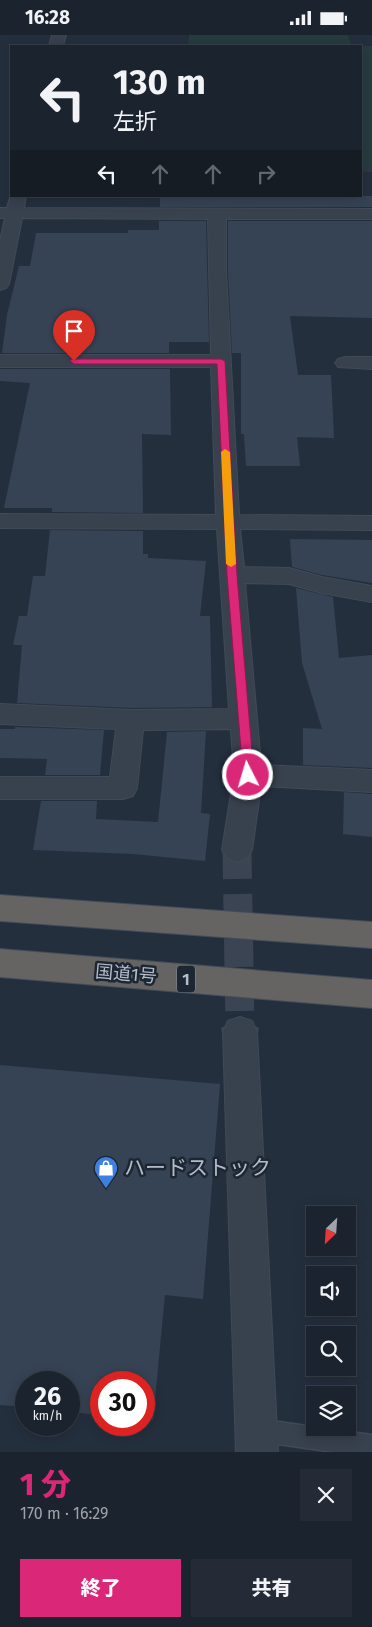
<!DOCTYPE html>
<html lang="ja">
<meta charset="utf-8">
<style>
:root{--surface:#1b232e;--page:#242b36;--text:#f1f3f6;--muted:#a0a4aa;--line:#39404a;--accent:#db2777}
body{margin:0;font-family:"Fira Sans","Noto Sans JP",sans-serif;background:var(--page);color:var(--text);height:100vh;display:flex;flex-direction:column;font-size:19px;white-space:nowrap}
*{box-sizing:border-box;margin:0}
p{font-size:16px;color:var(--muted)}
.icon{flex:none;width:28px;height:28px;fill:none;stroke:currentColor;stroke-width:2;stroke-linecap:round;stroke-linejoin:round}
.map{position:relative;height:1417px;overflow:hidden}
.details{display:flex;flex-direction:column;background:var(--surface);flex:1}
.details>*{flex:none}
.banner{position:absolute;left:10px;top:10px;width:352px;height:152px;border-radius:0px;box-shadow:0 2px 12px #0003,0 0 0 1px var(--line);background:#1b232e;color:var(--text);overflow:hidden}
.needle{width:32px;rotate:205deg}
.controls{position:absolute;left:306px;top:1171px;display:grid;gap:10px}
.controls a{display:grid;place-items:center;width:50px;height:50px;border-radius:0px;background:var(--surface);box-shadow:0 2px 12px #0003,0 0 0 1px var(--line);font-size:25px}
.speed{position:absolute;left:15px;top:1336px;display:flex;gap:10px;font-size:25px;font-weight:700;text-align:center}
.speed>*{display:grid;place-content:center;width:65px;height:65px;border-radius:50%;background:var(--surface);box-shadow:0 2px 12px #0003,0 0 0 1px var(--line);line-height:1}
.speed small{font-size:12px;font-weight:400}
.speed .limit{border:8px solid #d22;background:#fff;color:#111}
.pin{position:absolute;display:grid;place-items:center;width:42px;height:42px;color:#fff;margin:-51px -21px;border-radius:50% 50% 50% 0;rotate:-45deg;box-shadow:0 0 5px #0007}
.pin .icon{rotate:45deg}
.me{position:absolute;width:55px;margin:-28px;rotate:355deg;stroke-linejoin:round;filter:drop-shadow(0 0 4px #0008)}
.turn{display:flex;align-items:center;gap:18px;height:105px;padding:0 20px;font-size:22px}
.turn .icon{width:65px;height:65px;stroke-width:2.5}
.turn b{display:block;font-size:35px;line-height:42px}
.lanes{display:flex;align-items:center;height:48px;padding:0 20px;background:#0003;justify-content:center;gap:25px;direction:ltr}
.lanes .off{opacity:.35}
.round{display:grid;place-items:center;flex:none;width:52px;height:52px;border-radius:0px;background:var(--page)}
.summary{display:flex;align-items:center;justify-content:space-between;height:85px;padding:0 20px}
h1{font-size:30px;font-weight:800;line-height:38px;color:var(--accent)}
.button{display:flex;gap:10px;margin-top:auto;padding:10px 20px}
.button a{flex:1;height:58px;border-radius:0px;background:var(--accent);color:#fff;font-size:20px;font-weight:800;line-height:58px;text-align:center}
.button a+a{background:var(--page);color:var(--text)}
.status{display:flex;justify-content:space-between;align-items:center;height:35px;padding:0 25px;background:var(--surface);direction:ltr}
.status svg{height:14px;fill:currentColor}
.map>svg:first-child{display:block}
.green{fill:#263c3f}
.building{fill:#364354}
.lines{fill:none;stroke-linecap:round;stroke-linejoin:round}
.minor-tunnel-far1{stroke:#3a4453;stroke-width:29;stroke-dasharray:29 15;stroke-linecap:butt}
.minor-tunnel{stroke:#3a4453;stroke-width:37;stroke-dasharray:37 19;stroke-linecap:butt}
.service-casing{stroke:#414a57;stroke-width:3}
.minor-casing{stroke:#414a57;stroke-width:2}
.trunk-casing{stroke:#434c59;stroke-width:2}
.service{fill:#38414e;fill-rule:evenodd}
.minor{fill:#38414e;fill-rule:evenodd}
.trunk{fill:#656462;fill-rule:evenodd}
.route{fill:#db2777;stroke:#8e194d}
.slow{fill:#f59e0b}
.labels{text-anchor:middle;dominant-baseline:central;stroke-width:5;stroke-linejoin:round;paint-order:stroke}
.shield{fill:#1d2633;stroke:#878f9c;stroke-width:1}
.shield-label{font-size:16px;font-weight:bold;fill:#b4bcc9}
.street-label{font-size:18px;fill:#b4bcc9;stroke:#1d2633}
.near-poi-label{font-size:21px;fill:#b4bcc9;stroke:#1d2633;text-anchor:start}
</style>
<div class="status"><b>16:28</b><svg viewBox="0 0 49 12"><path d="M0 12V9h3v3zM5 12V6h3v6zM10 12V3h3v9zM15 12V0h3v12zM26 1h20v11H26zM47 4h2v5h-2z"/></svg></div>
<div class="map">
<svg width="372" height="1417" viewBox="0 0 372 1417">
<rect width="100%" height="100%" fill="#242f3e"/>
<path class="green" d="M189 0H348L352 11H372V137H361V11H188Z"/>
<path class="building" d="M160 161H372V172H160Z
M159 186H206L209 307H169V318H2L7 280 19 231H30L36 198H128V195H159Z
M228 186H372V283L290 281 298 340H331L334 403 297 402 300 431H246L244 399H241V318H232L228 236Z
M0 334H170L171 400 142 399 143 478 52 477V473H4L30 348 0 346Z
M50 495 143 496V519H148V523L206 526 200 581H210L212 672 131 673 17 668 22 610H13L19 581H27L33 541H45Z
M290 504 372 505V548L322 540 292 532Z
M296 553 333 562 339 623 372 620V733L303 730V693L322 694 302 628Z
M15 692 104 695 100 740H45L47 724 0 723V694H15Z
M206 696 201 778 210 779 205 826 133 819 33 815 41 766H97L96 784 158 787 167 697Z
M344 757 372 759V802L343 799Z
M0 1030 220 1049 203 1264 165 1260 153 1385 144 1384V1348H101V1380L69 1377V1348H26V1372L0 1370Z"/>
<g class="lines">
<path class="minor-tunnel-far1" d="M237 815 240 993"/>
<path class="minor-tunnel" d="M240 992V997"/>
<g class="service-casing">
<path id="service" d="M257 1384 372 1400V1417H334L257 1406 249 1403 246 1395 249 1387Z"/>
</g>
<g class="minor-casing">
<path id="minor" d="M52 0H66L63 11H49Z
M11 159V161H26L24 173 372 174V184H226V236L239 480 372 481V495L240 494 244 532 289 533 322 542 372 551V567L322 558 289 549 245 548 261 730 372 735V757L261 751 252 815 247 823 237 827 227 823 222 815 234 740 231 694 143 695 137 753 133 761 123 764H0V742H110L116 694 0 689V669L131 675 229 674 217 494 0 493V479L216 480 211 332H0V320H211L208 184 22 183 9 249 6 253 0 255V206L5 183H0V173H7Z
M345 322H372V334L338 332 335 328 338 324Z
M240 982 252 986 257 997 278 1417H236L223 997 228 986Z"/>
</g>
<g class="trunk-casing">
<path id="trunk" d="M0 860 372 887V913L0 886Z
M0 914 372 945V973L0 942Z"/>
</g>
<use href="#service" class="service"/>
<use href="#minor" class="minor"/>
<use href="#trunk" class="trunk"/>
</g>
<path class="route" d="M71 324H221L225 326 237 540 254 740 253 743 248 745 243 740 227 540 217 329H74L70 326Z"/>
<path class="slow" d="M225 414 230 417 236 529 231 532 226 529 221 417Z"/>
<defs>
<g id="shop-pin" transform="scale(1.25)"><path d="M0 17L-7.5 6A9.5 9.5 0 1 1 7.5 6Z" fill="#3f7fe0" stroke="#1d2633"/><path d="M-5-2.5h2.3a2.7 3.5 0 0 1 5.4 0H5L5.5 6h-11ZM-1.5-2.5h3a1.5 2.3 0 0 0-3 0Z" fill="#fff"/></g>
</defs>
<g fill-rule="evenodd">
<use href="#shop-pin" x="106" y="1133"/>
</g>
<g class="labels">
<rect class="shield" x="177" y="930.5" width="18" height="27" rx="4"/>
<g class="shield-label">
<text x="186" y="944">1</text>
</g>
<g class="street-label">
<text transform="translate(126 939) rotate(5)">国道1号</text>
</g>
<g class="near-poi-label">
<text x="124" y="1133">ハードストック</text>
</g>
</g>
</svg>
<div class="controls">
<a><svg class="needle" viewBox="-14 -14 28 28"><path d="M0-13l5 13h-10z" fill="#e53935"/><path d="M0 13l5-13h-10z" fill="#a0a4aa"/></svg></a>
<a><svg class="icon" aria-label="sound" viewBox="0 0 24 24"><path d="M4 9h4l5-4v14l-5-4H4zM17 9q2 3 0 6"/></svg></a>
<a><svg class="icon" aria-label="search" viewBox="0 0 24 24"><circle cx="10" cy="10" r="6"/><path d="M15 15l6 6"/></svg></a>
<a><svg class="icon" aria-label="layers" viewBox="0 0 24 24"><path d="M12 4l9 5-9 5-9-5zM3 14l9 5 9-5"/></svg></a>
</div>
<div class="speed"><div>26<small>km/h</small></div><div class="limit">30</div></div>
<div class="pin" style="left:74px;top:326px;background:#d93025"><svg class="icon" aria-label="arrive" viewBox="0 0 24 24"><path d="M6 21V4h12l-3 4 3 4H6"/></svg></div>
<svg class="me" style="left:248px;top:740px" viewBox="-20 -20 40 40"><circle r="17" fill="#db2777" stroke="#fff" stroke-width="3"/><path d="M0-11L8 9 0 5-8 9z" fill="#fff"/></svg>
<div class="banner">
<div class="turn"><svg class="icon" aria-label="left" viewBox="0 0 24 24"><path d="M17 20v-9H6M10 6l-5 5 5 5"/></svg><div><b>130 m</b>左折</div></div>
<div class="lanes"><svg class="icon" aria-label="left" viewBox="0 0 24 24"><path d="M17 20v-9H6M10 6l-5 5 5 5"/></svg><svg class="icon off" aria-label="ahead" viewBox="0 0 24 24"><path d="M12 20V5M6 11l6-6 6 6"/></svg><svg class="icon off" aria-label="ahead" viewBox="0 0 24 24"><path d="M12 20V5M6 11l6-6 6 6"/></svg><svg class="icon off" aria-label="right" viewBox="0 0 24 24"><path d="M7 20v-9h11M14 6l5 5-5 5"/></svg></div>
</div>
</div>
<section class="details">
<div class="summary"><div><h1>1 分</h1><p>170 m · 16:29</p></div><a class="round"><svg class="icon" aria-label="close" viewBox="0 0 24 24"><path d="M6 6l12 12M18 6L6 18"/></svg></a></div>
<div class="button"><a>終了</a><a>共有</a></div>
</section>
